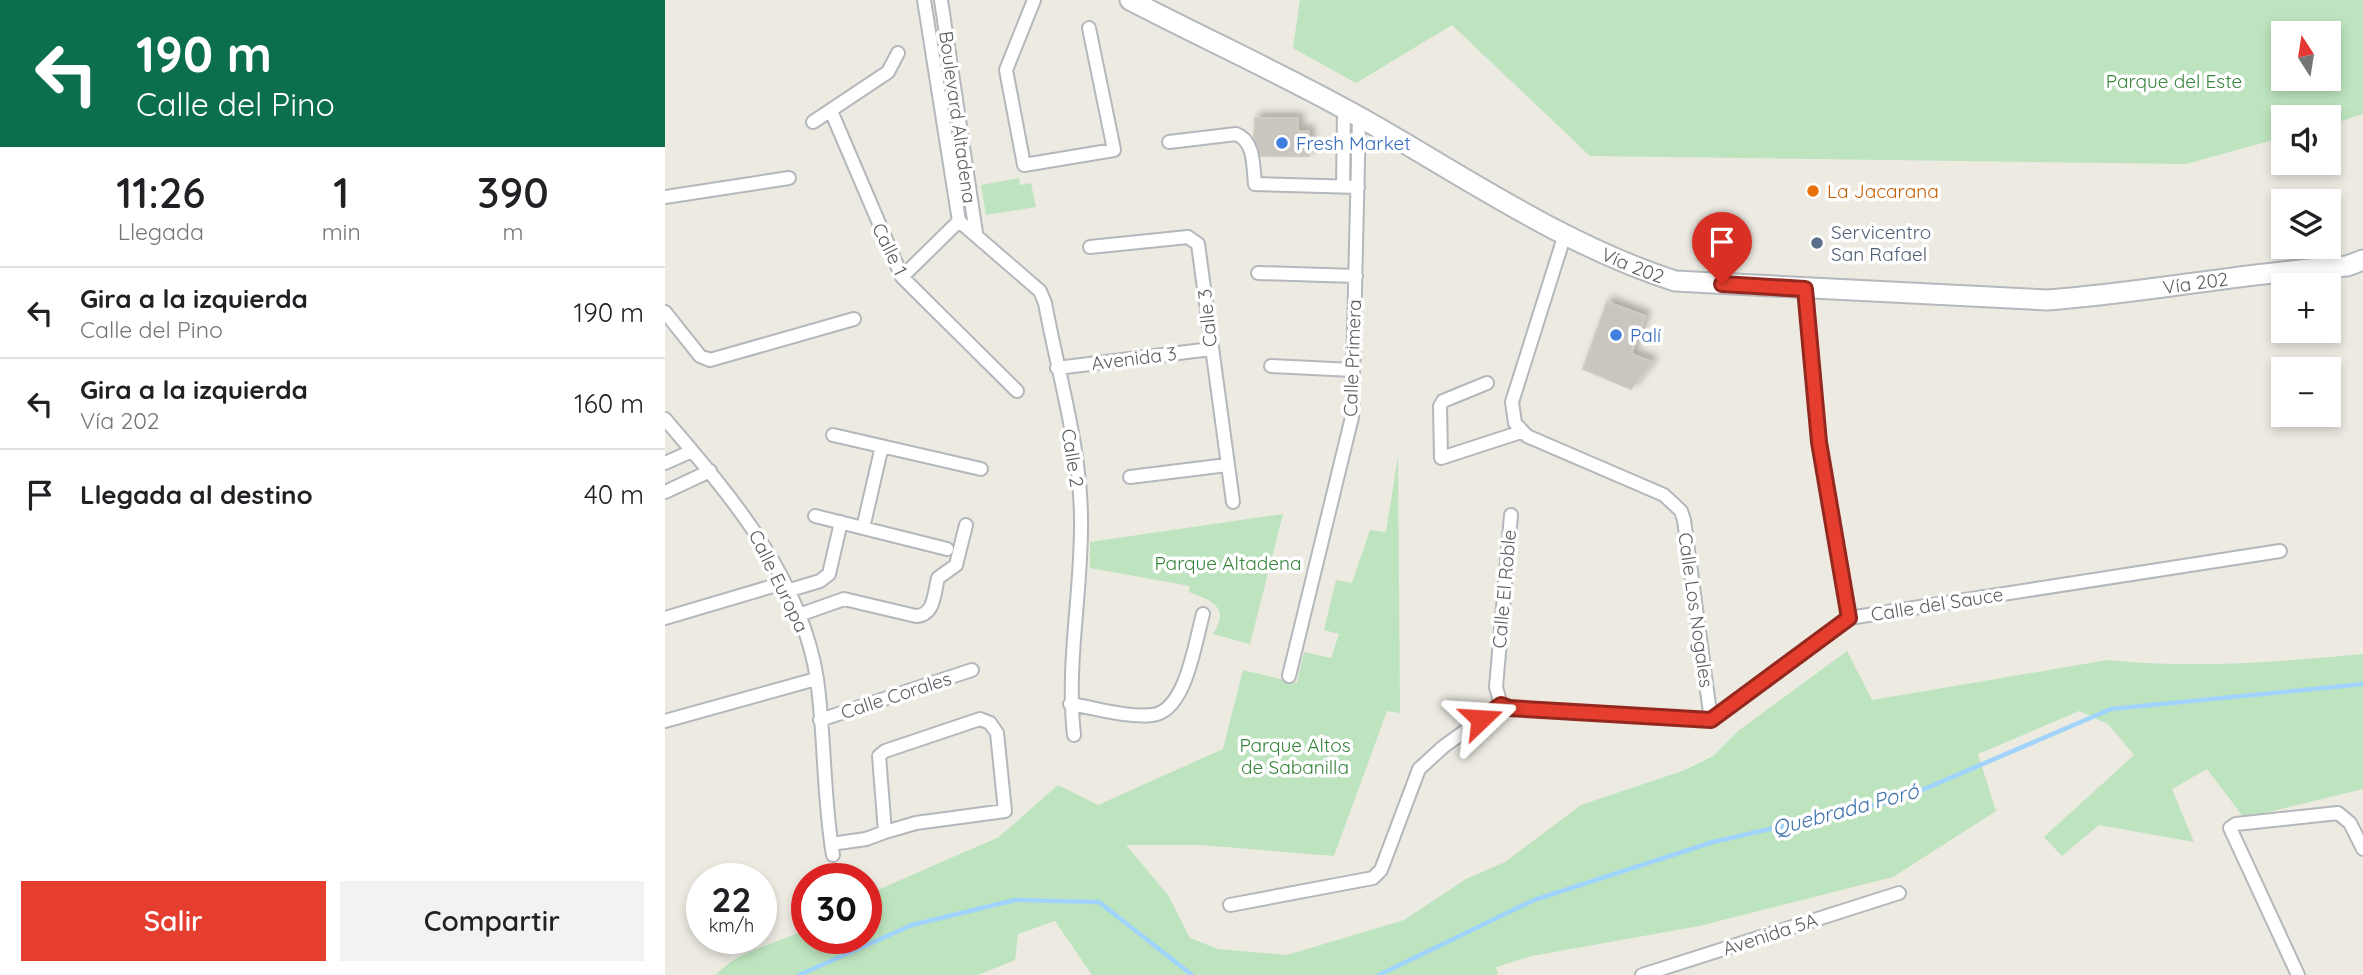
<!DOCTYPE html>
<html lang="es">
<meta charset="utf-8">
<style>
:root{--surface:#fff;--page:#f2f2f2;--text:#202124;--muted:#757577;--line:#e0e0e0;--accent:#e53e2e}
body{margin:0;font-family:Quicksand,sans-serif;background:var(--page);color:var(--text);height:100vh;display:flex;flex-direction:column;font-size:26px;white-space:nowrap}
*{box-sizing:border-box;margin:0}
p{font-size:23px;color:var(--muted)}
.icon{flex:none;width:38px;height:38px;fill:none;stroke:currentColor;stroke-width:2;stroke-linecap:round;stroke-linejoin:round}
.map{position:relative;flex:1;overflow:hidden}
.sheet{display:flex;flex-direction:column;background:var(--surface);width:665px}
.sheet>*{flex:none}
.banner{background:#0b6e4f;color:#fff;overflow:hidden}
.needle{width:46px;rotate:348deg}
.buttons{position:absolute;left:1606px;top:21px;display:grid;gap:14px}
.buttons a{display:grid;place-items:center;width:70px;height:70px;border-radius:0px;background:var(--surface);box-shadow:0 4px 10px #0003;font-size:35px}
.speed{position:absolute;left:21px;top:863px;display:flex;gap:14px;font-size:35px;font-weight:700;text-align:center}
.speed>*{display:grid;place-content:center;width:91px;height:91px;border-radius:50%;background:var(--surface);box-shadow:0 4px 10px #0003;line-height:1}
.speed small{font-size:18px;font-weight:400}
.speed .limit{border:10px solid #d22;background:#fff;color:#111}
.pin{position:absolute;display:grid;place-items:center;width:60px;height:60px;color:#fff;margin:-72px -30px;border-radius:50% 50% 50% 0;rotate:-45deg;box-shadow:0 0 7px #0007}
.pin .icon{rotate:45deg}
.me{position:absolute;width:77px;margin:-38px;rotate:70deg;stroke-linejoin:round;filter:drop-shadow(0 0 5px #0008)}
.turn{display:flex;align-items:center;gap:24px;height:147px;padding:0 21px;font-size:32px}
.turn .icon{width:91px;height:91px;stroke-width:2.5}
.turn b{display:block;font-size:49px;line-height:60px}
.eta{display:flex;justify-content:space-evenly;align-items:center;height:119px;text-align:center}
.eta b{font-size:42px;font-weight:600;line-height:49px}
.cta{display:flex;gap:14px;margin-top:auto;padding:14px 21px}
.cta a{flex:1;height:80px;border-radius:0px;background:var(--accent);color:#fff;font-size:28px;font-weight:600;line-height:80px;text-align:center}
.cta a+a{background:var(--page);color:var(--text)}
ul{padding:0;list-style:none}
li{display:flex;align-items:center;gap:21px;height:91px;padding:0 21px;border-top:2px solid var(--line)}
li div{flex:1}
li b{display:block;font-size:26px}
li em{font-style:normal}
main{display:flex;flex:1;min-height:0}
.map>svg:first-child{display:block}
.green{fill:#bde4be;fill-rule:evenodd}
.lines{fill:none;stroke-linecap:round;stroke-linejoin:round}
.stream{stroke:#a0d4fd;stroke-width:4.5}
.building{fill:#c9c6c0;stroke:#d1cbbf;stroke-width:2;filter:url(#shadow)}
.minor-casing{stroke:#b4b7bb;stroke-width:16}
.secondary-casing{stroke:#b5b8bd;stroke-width:23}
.minor{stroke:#fff;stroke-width:12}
.secondary{stroke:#fff;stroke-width:19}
.route-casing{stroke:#95281e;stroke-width:18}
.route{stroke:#e53e2e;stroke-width:12}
.shop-dot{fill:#3f7fe0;stroke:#fff;stroke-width:2.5}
.food-dot{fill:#e8710a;stroke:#fff;stroke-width:2.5}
.service-dot{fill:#5c6f8a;stroke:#fff;stroke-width:2.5}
.labels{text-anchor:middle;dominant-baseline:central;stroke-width:7;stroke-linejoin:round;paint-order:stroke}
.park-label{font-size:19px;fill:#36843b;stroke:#fff}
.street-label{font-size:19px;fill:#595d62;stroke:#fff}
.shop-label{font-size:19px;fill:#366cbe;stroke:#fff;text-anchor:start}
.food-label{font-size:19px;fill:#c56008;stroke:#fff;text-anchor:start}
.service-label{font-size:19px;fill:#4e5e75;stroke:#fff;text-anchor:start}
.water-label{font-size:21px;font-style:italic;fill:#3f74ae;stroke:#fff}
</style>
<main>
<section class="sheet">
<div class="banner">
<div class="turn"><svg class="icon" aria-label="left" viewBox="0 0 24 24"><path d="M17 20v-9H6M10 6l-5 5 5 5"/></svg><div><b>190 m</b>Calle del Pino</div></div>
</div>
<div class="eta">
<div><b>11:26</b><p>Llegada</p></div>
<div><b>1</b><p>min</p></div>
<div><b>390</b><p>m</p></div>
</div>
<ul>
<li><svg class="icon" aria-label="left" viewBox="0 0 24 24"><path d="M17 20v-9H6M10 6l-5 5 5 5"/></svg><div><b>Gira a la izquierda</b><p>Calle del Pino</p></div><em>190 m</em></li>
<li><svg class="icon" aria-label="left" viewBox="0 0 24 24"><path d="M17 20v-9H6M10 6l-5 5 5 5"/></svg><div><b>Gira a la izquierda</b><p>Vía 202</p></div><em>160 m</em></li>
<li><svg class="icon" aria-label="arrive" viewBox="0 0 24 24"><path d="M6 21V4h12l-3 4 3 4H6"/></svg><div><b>Llegada al destino</b></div><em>40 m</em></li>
</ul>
<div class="cta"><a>Salir</a><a>Compartir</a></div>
</section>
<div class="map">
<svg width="1698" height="975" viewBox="0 0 1698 975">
<defs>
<filter id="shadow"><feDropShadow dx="5" dy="-5" stdDeviation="3.5" flood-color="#0004"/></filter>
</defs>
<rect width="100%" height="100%" fill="#eceae1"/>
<path class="green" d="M635 0H1698V114L1664 125V117H1619V137L1521 164 925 156 787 25 691 83 628 48ZM1619 33H1664V79H1619Z
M354 178 355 185 366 183 371 207 321 215 316 185Z
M733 456 735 713 722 711 669 856 536 845H461L503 895 525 938 553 949 622 955 739 920 801 879 840 862 916 805 1020 770 1048 756 1073 731 1182 651 1207 700 1443 660C1527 669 1614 662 1698 654V789L1579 818 1542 769 1507 789 1529 842 1434 825 1397 856 1379 837 1469 755 1443 724 1414 711 1313 754 1331 811 1228 877 1034 926 867 956 831 967 833 975H427L390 921 353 934 350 960 313 975H51C76 947 111 946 142 928V938H201V895L334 837 393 785 433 805 558 749 578 670 632 683 639 652 666 658 674 634 659 630 671 580 687 583 705 530 721 532Z
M618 514 585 644 548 634C565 607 548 601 524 592L525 586 425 568V542Z"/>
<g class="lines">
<path class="stream" d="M134 975 247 925 350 900 434 902 527 975
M714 975 869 900 1048 842 1236 799 1446 709 1698 684"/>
</g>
<path class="building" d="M590 118H633V131H644V156H596L589 138Z
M942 302 980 316 966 354 987 362 966 389 918 369Z"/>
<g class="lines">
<g class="minor-casing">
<path id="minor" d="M259 0 294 221
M276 0 311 233
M369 0 341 70 359 165 449 150 424 28
M166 111 237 277 352 391
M148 122 223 72 233 53
M504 142 571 134C590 141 588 167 590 184L693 187
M678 187 679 110
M0 197 124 178
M294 221 375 291 380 303C393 374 416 448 416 520 417 592 401 663 409 735
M900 234 847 402 850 423 862 436 999 495 1016 511 1019 520 1046 720
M425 247 523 237 533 244 568 502
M593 273 691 276
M237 277 294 221
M1140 289 1154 442 1184 618
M0 312 35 356 45 360 189 319
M606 366 688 370
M392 368 546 349
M822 383 778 401 775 406 776 458 856 432
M0 419C65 495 136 577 152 679 160 737 158 797 168 855
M168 435 316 469
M0 463 27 451
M465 477 562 465
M0 492 45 471
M150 516 282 549
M198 528 217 446
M122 591 155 581 164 574 176 522
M134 615 179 599 251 616C270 615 269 593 273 578L291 565 301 525
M0 618 118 583
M624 676 687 417 694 117
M405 704C431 708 462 718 487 715 521 712 530 642 538 614
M836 705 844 708 1046 720 1184 618 1615 551
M836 705 831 687 846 515
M315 719 325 723 332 733 340 811 251 823 220 832 214 756 220 751Z
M155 720 307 670
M0 721 151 679
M166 844 201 839 220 832
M565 905 708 878 716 870 754 769 778 747 836 705
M977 975 1234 893
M1633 975 1565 828 1571 824 1673 813 1685 823 1698 849"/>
</g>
<g class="secondary-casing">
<g id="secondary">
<path id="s1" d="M465 0C542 40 622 76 698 119 799 176 898 245 1010 281L1382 300C1482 293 1581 272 1682 266L1698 260"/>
</g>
</g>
<use href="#minor" class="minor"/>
<use href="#secondary" class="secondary"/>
</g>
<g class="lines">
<g class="route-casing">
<path id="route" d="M816 719 836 705 844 708 1046 720 1184 618 1154 442 1140 289 1057 284"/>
</g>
<use href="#route" class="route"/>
</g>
<g class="shop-dot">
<circle cx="617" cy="143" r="7"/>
<circle cx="951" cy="335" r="7"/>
</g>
<circle class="food-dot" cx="1148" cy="191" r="7"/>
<circle class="service-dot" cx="1152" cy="243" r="7"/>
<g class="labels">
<g class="park-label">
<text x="1509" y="81">Parque del Este</text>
<text x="563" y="563">Parque Altadena</text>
<text x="630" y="745">Parque Altos<tspan x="630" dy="22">de Sabanilla</tspan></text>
</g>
<g class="street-label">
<text transform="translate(293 117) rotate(82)">Boulevard Altadena</text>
<text transform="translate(225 249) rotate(64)">Calle 1</text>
<text stroke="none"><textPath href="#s1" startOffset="569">Vía 202</textPath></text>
<text stroke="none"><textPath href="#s1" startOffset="1136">Vía 202</textPath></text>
<text transform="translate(542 318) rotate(-96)">Calle 3</text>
<text transform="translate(469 358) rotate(-7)">Avenida 3</text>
<text transform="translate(687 358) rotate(-88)">Calle Primera</text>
<text transform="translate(408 458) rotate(81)">Calle 2</text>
<text transform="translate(114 581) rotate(64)">Calle Europa</text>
<text transform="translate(839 589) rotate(-85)">Calle El Roble</text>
<text transform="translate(1272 604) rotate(-9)">Calle del Sauce</text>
<text transform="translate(1031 610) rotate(82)">Calle Los Nogales</text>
<text transform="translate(231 695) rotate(-18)">Calle Corales</text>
<text transform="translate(1105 934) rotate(-18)">Avenida 5A</text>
</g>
<g class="shop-label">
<text x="631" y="143">Fresh Market</text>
<text x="965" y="335">Palí</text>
</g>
<g class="food-label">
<text x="1162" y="191">La Jacarana</text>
</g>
<g class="service-label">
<text x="1166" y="232">Servicentro<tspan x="1166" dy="22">San Rafael</tspan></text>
</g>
<g class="water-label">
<text transform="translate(1180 809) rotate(-15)">Quebrada Poró</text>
</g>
</g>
</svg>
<div class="buttons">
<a><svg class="needle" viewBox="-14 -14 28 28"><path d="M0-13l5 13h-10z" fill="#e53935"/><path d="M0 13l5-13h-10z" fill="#757577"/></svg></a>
<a><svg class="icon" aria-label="sound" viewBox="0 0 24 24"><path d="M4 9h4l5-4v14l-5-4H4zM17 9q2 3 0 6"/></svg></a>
<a><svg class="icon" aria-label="layers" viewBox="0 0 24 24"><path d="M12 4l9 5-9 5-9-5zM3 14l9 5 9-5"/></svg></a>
<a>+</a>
<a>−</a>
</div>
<div class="speed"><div>22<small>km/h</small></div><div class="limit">30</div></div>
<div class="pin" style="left:1057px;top:284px;background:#d93025"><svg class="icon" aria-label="arrive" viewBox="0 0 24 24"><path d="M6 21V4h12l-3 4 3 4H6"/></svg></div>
<svg class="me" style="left:816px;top:719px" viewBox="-20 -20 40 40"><path d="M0-17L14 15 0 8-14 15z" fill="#e53e2e" stroke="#fff" stroke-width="4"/></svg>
</div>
</main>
